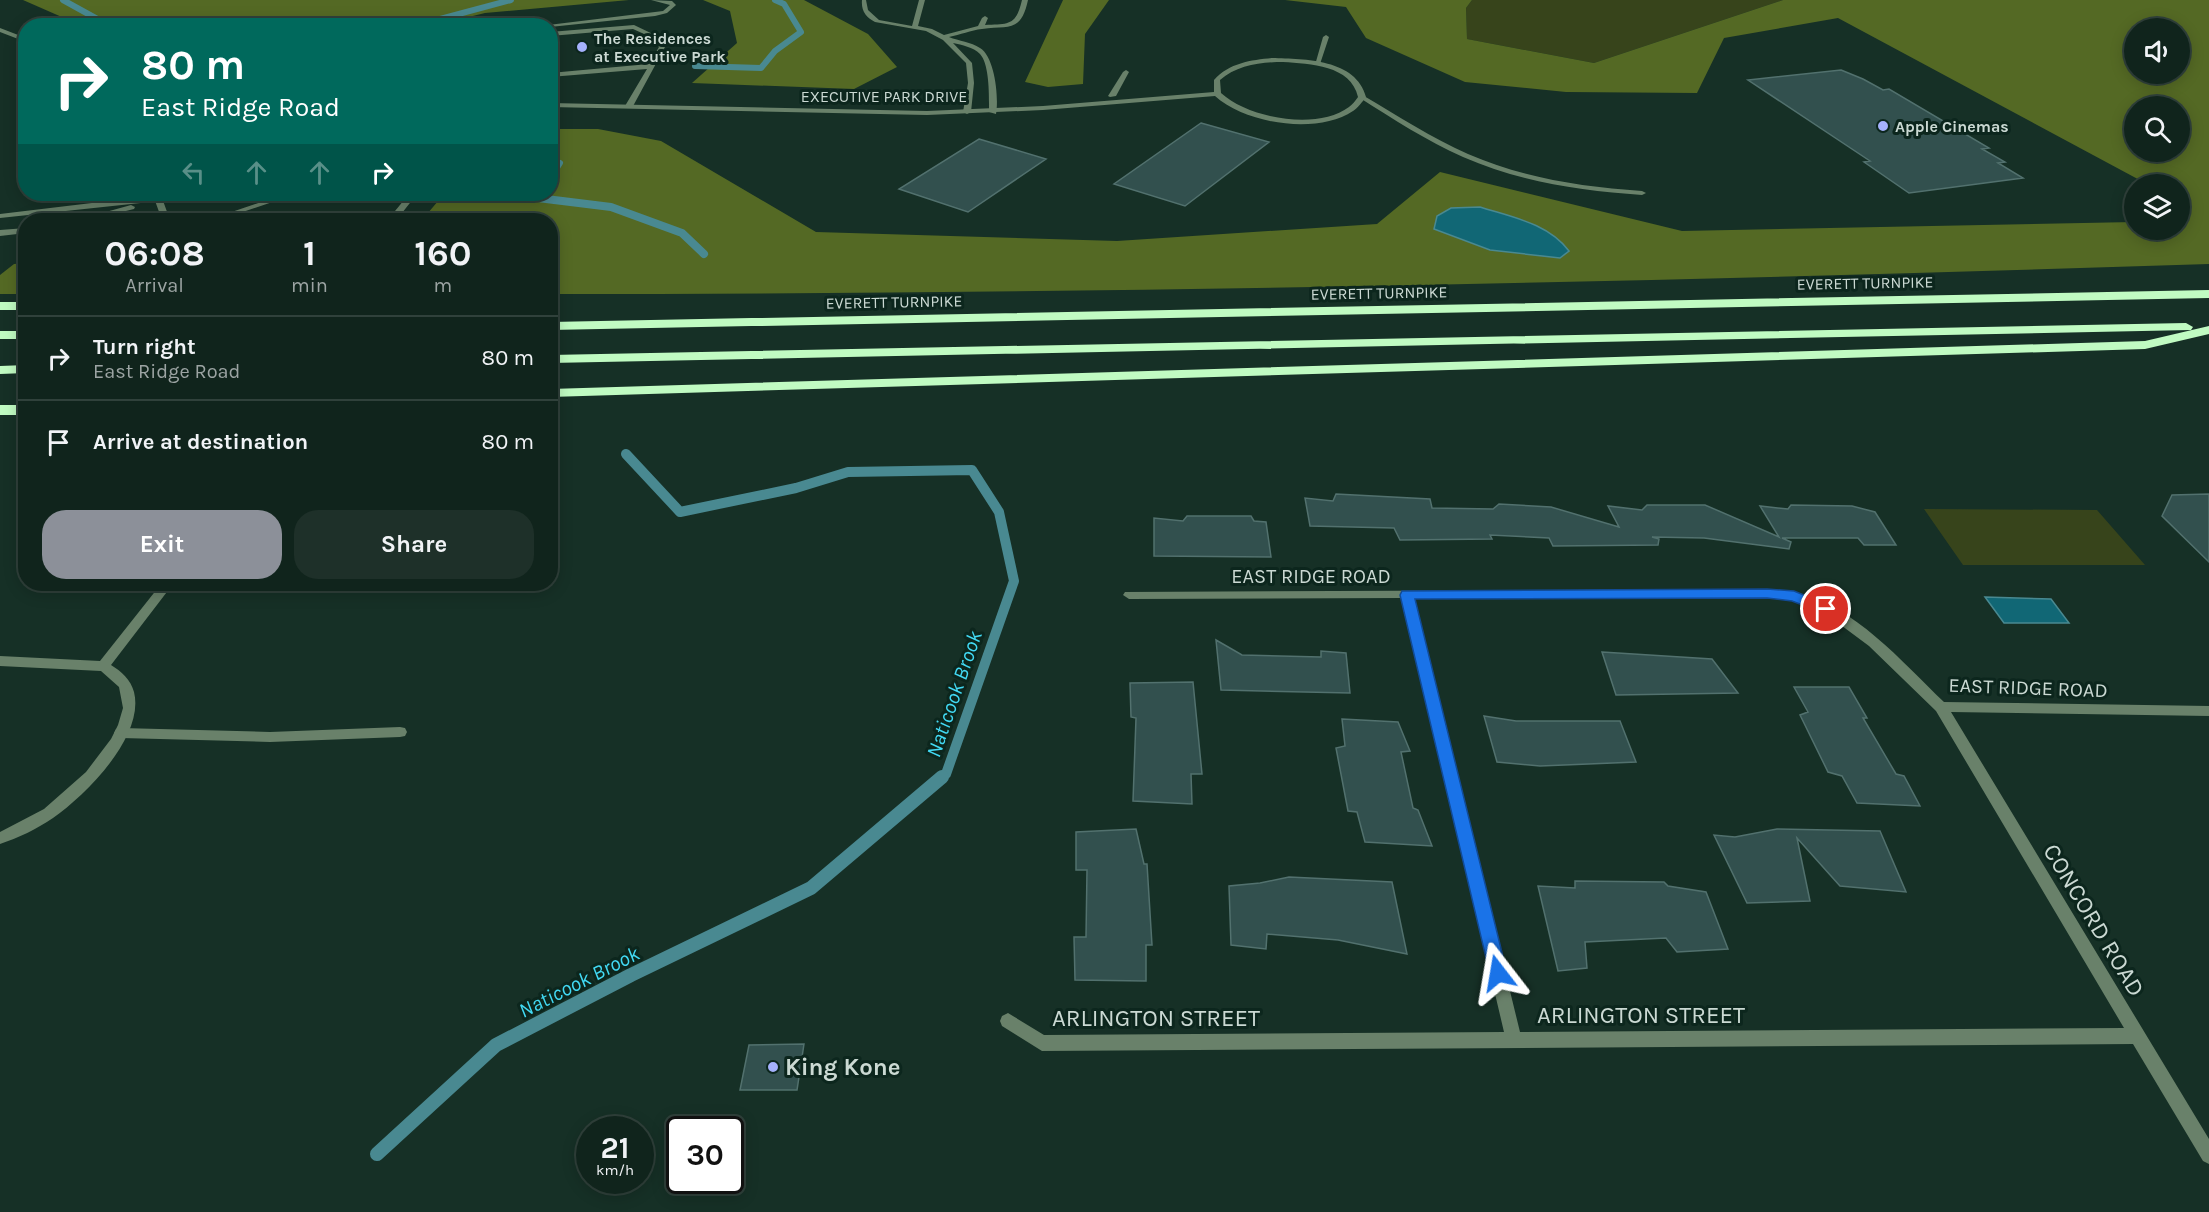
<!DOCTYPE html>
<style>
:root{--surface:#10241c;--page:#1e3029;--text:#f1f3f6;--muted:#9ca4a3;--line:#30413b;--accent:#8c9099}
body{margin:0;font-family:Karla,sans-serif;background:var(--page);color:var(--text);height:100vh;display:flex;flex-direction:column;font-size:22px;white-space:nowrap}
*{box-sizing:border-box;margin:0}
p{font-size:20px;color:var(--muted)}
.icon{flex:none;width:33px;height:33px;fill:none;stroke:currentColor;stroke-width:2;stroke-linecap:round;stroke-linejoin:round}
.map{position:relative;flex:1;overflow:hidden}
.details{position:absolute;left:18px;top:213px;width:540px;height:378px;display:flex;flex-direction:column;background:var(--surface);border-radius:24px;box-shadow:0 3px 15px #0003,0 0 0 2px var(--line)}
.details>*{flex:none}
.top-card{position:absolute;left:18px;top:18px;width:540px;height:183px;border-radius:24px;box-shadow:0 3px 15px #0003,0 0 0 2px var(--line);background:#00695c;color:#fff;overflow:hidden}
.tools{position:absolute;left:2124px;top:18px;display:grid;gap:12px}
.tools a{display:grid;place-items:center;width:66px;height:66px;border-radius:50%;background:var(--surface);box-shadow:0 3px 15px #0003,0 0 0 2px var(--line);font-size:30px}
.speed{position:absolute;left:576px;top:1116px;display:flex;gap:12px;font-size:30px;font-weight:700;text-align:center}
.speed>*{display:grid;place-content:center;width:78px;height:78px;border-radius:50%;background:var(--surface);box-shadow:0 3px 15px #0003,0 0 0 2px var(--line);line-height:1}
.speed small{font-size:15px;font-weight:400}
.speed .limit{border:3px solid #111;border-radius:9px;background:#fff;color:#111}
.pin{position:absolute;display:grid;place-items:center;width:51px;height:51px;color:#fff;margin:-26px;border:3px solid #fff;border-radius:50%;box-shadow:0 2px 6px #0007}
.me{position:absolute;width:66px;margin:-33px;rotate:346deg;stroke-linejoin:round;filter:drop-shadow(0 0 4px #0008)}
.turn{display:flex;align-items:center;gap:21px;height:126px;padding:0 24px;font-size:27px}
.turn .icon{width:78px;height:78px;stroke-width:2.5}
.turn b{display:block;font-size:42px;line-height:51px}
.lanes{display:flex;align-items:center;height:57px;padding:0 24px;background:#0003;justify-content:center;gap:30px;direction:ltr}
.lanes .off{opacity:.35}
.eta{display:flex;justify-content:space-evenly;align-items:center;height:102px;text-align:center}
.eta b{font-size:36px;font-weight:700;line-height:42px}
.action{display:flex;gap:12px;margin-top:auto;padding:12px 24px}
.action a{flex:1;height:69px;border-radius:24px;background:var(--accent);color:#fff;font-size:24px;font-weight:700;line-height:69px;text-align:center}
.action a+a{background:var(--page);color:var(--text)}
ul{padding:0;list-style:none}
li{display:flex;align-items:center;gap:18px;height:84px;padding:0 24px;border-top:2px solid var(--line)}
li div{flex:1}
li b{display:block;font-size:22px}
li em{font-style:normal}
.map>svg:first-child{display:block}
.green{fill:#37441b}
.forest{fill:#546924;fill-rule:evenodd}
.water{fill:#116775;stroke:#498991;stroke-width:1.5}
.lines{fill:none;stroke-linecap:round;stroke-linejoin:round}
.stream-far3{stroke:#498991;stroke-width:6}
.stream-far2{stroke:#498991;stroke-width:8}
.stream-far1{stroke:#498991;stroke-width:10}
.stream{stroke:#498991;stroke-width:14}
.building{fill:#32504e;stroke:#52716e;stroke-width:1.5}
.service{fill:#69816a;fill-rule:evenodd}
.minor{fill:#69816a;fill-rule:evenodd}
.motorway{fill:#c0fbc2;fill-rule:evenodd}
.route{fill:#1a73e8;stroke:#114b97;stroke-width:1.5}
.poi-dot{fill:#a5b1fc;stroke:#0c261d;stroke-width:2}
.labels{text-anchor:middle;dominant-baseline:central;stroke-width:6;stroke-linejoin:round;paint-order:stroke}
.far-poi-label{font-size:16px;font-weight:bold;fill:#cbd9d3;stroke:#0c261d;text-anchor:start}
.far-street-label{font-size:16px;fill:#cbd9d3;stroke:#0c261d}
.street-label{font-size:20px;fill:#cbd9d3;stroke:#0c261d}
.water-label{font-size:21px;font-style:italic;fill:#42d9f3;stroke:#0c261d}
.near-street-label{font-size:24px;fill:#cbd9d3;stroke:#0c261d}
.near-poi-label{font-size:24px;font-weight:bold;fill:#cbd9d3;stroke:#0c261d;text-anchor:start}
</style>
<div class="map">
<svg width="2209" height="1212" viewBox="0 0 2209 1212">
<rect width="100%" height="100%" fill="#163026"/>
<path class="green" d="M1472 0H1783L1594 63 1467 39 1466 8Z
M1924 509 2097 510 2145 565H1963Z"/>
<path class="forest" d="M23 0H629L485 13 432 26 80 25Z
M703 0H804L868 34 897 67 854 89 692 83 737 43 730 11Z
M1063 0H1109L1085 34 1083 84 1048 87 1025 82Z
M1285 0H1472L1466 8 1467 39 1594 63 1783 0H2209V264C1656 282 1103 294 551 294L550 220H422L444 194H550L551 129H598L661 141 816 232 1117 241 1377 224 1440 172 1682 231 2134 222V230H2180V184H2147L1838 18 1724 38 1697 93 1566 92 1465 82 1366 38 1346 7ZM2134 28H2180V74H2134ZM2134 106H2180V152H2134Z
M25 263V294H0V275L14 264Z"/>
<path class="water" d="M1480 207C1511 217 1548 223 1569 251L1560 258 1490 250 1434 229 1437 216 1451 208Z
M1985 597 2051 599 2069 623H2004Z"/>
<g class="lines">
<path class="stream-far3" d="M63 0 110 26
M414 26 511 0
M695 66 761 68 775 51 801 32 784 4 775 0
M550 179 560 163"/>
<path class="stream-far2" d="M542 194 538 198 611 207 682 233 704 254"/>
<path class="stream-far1" d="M626 454 680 512 796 488 848 472 972 470 999 512 1014 581 946 774 940 779"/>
<path class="stream" d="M377 1154 496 1045 631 975 811 888 942 777"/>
</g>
<path class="building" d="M1841 70 1863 79 1883 90 1889 89 1989 148 1982 149 2005 162 1998 163 2023 178 1909 193 1864 162 1870 161 1748 80Z
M1201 123 1269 142 1185 206 1114 184Z
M979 139 1046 159 968 212 899 189Z
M1336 494 1430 499 1432 508 1493 509 1499 504 1551 507 1619 527 1608 506 1642 510 1647 505H1705L1779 537 1760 506 1788 509 1791 505 1852 506 1875 512 1896 545H1864L1858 538H1782L1791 542 1789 549 1704 538 1652 537 1659 539 1658 545 1553 546 1549 538 1490 535 1492 539 1400 540 1394 528 1310 526 1305 498 1333 501Z
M2209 494V562L2162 516 2172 495Z
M1187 516H1251L1254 521 1266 522 1271 557 1154 556V518L1183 521Z
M1216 640 1242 655 1321 657V651L1346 653 1350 693 1221 690Z
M1602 652 1712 659 1738 693 1616 695Z
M1193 682 1202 774H1191L1192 804 1133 801 1136 718 1131 717 1130 683Z
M1794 687H1849L1867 718H1863L1896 774 1904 776 1920 806 1857 803 1842 776 1828 772 1800 715 1808 712Z
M1484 716 1516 721H1620L1636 762 1540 766 1497 762Z
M1342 719 1398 722 1410 751 1401 752 1413 808 1418 810 1432 846 1365 842 1357 812 1348 811 1336 748 1345 746Z
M1136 829 1144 864H1147L1152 945H1146V981L1075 980 1074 937H1086L1087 870H1076V832Z
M1777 829 1880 831 1906 892 1840 886 1797 838 1810 901 1747 903 1714 835 1735 837Z
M1289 877 1392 882 1407 954 1338 940 1267 934 1266 949 1231 945 1229 886 1260 883Z
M1575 881 1664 882 1668 886 1706 892 1728 949 1677 952 1666 938 1585 942 1587 968 1558 971 1538 886 1575 888Z
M804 1044 797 1090H740L749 1045Z"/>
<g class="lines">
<path class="service" d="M651 0 672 1 676 5 667 13 655 16 550 27V26H540L655 12 663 11 670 5Z
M862 0H866L868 10 879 20 912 26 919 0H925L918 26 932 29 944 35 978 26 982 18 985 16 988 18 985 25C1009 24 1016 26 1022 0H1028C1021 33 1009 25 982 29 971 30 960 35 949 37 959 41 971 42 980 48 995 57 999 98 996 114L989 112C989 98 990 65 980 54 973 47 962 45 953 43L972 63 974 83 971 112 967 114 963 112 968 83 966 63 943 40 926 31 875 22C866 17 861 11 862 0Z
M634 25 657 36 665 47 632 108 625 106 647 69 550 77V73L649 64 659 47 653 38 633 29 550 36V32Z
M0 28 26 38V42L0 32Z
M1326 35 1329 37 1320 64 1315 65 1323 37Z
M1126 70 1129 72 1116 96 1110 97 1108 96 1123 72Z
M1360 96H1364C1398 116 1432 138 1468 154 1523 178 1582 187 1642 191L1646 193 1642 195C1581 191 1520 182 1463 157 1427 141 1393 119 1360 98Z
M285 194H296L219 220H208Z
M409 194H417L402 213H396L395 211Z
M155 196 162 198 170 220H162L154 198Z
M400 727 405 728 407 732 405 736 400 737 270 742 121 738 116 737 114 733 116 729 121 728 270 732Z"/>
<path class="minor" d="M1272 58C1305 59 1356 59 1366 97 1362 102 1358 108 1353 111 1317 135 1246 124 1215 96L1043 110 927 115 550 107V103L927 111 1043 106 1214 92V80C1229 63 1251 60 1272 58ZM1283 62C1310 64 1351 65 1358 97 1356 100 1352 105 1349 107 1317 131 1248 118 1221 93L1220 80C1237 65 1261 62 1283 62Z
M167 194H179L150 202 0 218V214Z
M131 205 135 207 134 209 89 220H77Z
M26 228V233L0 236V230Z
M161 584H173L111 665C121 671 131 680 134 692 145 736 86 795 53 818 37 829 18 838 0 844V832L44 809 86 772 111 739 118 725 123 708 119 687 101 671 0 666V656L100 661Z
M1767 589C1776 590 1786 590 1795 592 1855 606 1901 661 1944 702L2209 706V716L1951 712 2209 1139V1164L2203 1161 2133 1044 1042 1051 1002 1026 1000 1021 1002 1016 1008 1013 1044 1035 1504 1032 1402 598 1129 599 1123 595 1125 592ZM1767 597 1793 600 1811 606 1830 617 1869 646 1936 711 2124 1028 1520 1032 1414 598Z"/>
<path class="motorway" d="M2209 290V298L550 330V322Z
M0 302H26V310H0Z
M2186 323 2193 327 2191 330 550 363V355Z
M2209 326V334L2145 349 550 397V389L2145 341Z
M0 331H26V339H0Z
M26 365V373L0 374V366Z
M0 405H26V415H0Z"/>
</g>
<path class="route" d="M1767 589 1794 591 1831 606 1833 609 1826 614 1792 601 1767 598 1415 599 1507 973 1504 979 1498 981 1491 979 1400 595 1402 591Z"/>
<g class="poi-dot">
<circle cx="582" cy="47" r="6"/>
<circle cx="1883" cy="126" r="6"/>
<circle cx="773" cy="1067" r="6"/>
</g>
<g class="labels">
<g class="far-poi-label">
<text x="594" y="38">The Residences<tspan x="594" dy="18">at Executive Park</tspan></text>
<text x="1895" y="126">Apple Cinemas</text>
</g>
<g class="far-street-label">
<text x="884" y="96">EXECUTIVE PARK DRIVE</text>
<text transform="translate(1865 283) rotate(-1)">EVERETT TURNPIKE</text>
<text transform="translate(1379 293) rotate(-1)">EVERETT TURNPIKE</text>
<text transform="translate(894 302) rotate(-1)">EVERETT TURNPIKE</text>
</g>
<g class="street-label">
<text x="1311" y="576">EAST RIDGE ROAD</text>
<text transform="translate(2028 688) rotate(2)">EAST RIDGE ROAD</text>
</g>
<g class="water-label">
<text transform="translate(954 694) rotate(-71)">Naticook Brook</text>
<text transform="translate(579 982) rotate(-27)">Naticook Brook</text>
</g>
<g class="near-street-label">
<text transform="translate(2094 920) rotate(59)">CONCORD ROAD</text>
<text x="1641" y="1015">ARLINGTON STREET</text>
<text x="1156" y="1018">ARLINGTON STREET</text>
</g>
<g class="near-poi-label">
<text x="785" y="1067">King Kone</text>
</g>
</g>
</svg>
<div class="tools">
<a><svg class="icon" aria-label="sound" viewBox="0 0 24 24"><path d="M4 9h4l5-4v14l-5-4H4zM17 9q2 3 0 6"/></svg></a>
<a><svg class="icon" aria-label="search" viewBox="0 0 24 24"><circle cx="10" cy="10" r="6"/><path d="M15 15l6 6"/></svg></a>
<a><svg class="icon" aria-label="layers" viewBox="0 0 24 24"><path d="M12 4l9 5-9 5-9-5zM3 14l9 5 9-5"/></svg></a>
</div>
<div class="speed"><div>21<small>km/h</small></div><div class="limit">30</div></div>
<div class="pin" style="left:1826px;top:609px;background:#d93025"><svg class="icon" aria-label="arrive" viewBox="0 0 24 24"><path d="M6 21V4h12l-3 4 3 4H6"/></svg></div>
<svg class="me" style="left:1498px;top:973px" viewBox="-20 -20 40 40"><path d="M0-17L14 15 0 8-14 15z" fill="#1a73e8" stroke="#fff" stroke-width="4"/></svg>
<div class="top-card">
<div class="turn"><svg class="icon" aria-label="right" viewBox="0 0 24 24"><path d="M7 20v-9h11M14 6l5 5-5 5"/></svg><div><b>80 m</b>East Ridge Road</div></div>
<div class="lanes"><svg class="icon off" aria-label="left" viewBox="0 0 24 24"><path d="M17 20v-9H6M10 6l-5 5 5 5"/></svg><svg class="icon off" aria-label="ahead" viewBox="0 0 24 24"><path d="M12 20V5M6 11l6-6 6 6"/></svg><svg class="icon off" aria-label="ahead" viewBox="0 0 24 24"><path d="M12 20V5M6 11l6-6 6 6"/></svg><svg class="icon" aria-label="right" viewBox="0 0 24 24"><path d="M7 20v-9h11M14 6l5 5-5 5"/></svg></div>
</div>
<section class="details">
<div class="eta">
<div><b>06:08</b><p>Arrival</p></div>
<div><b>1</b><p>min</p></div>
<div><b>160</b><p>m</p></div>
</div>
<ul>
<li><svg class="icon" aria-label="right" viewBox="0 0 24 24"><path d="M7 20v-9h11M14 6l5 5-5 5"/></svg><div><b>Turn right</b><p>East Ridge Road</p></div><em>80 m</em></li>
<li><svg class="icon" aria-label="arrive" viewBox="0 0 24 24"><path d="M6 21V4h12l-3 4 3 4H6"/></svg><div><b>Arrive at destination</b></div><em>80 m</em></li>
</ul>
<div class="action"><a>Exit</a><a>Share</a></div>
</section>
</div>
